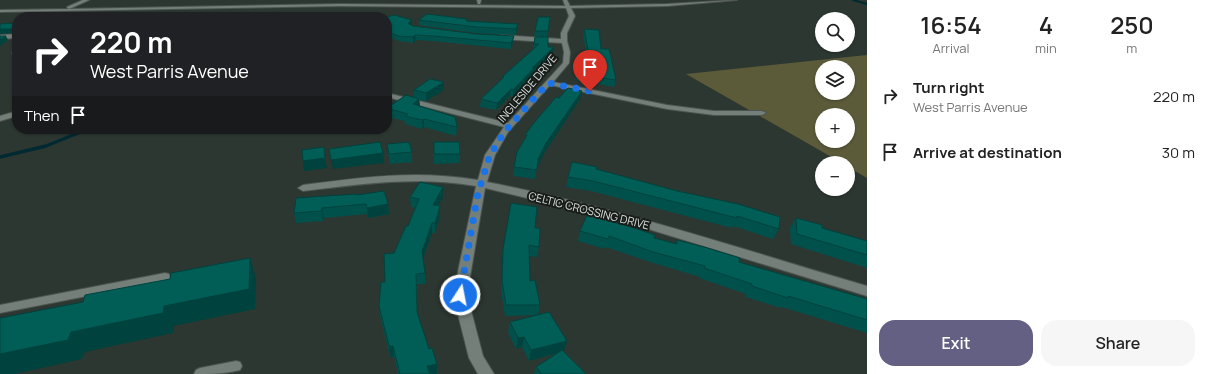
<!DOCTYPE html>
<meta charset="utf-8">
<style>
:root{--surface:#fff;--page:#f6f6f6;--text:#222;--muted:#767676;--accent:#646083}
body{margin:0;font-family:Manrope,sans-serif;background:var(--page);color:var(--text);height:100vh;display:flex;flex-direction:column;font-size:15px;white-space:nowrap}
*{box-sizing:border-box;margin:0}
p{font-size:13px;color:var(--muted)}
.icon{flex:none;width:22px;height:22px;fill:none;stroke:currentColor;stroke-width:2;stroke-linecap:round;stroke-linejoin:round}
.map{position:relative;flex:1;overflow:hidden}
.details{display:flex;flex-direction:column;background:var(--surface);width:340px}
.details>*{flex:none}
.hud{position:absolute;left:12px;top:12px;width:380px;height:122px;border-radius:16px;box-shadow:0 1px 3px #0004;background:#202124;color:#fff;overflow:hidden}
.controls{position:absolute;left:815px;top:12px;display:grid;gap:8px}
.controls a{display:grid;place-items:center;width:40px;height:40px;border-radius:50%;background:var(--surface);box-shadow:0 1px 3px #0004;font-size:20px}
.pin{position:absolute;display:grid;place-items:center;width:34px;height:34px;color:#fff;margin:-41px -17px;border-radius:50% 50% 50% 0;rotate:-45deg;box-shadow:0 0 4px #0007}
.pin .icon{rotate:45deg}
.me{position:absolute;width:44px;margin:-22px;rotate:11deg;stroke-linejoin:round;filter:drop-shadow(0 0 3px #0008)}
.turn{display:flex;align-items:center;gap:14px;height:84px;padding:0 12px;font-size:18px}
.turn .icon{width:52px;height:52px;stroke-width:2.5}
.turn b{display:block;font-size:28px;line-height:34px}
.then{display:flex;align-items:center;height:38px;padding:0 12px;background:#0003;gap:8px;font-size:15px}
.eta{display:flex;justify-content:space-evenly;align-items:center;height:68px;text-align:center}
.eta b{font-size:24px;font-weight:600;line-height:28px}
.cta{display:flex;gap:8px;margin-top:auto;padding:8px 12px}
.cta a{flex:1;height:46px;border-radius:16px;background:var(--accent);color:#fff;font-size:16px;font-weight:600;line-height:46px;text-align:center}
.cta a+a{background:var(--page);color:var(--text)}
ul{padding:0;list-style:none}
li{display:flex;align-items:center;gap:12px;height:56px;padding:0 12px}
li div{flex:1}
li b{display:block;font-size:15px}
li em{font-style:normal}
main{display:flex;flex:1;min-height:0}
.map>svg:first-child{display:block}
.green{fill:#5b5b3a;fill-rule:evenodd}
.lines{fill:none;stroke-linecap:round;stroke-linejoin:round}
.stream-far1{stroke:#002a31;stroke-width:2}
.stream{stroke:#002a31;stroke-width:3.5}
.service-casing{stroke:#4c5450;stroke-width:2}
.minor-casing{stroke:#4c5450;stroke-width:2}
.tertiary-casing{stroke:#4c5450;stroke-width:2}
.service{fill:#747f79;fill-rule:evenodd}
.minor{fill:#747f79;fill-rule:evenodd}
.tertiary{fill:#747f79;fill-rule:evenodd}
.wall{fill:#00514b}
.shaded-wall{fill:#00423d}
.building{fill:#005e57;stroke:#00423d}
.route{stroke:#1a73e8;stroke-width:7;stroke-dasharray:0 12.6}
.labels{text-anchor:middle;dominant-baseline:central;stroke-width:4;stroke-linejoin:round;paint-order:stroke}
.street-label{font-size:11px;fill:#dae0dd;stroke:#181d1a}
</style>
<main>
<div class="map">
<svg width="867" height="374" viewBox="0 0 867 374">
<rect width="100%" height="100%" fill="#2d3731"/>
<path class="green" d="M867 55V178L848 167V163H842L686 74ZM822 67H848V93H822ZM822 115H848V141H822Z"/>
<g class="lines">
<path class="stream-far1" d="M853 0 867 4"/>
<path class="stream" d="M0 157 46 146 88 129"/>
<g class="service-casing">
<path id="service" d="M477 0H481L480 4H478Z
M165 273 169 274 170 277 169 280 0 313V305Z
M236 361 240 362 242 366 240 370C225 374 210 374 194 374L196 370 200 368Z"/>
</g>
<g class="minor-casing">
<path id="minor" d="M563 0H567L575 16 567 33V41L570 52 569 63 553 82 667 105 714 111H762L766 113 762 115H714L667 109 550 85 508 132 495 155 487 182C616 207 741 249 867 286V296L622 221 485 188 467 295 483 356 494 374H478L469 358 453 295 476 186C415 176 364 184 303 191L298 188 303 185C365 177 415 170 478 180L485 155 504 127 387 97V93L508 123 563 63 564 52 562 43 501 39 498 37 501 35 561 39V33L569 16Z
M17 34V38L0 39V35Z
M17 47V59L15 58 12 53 15 48Z
M17 111V116L0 121V116Z"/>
</g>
<g class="tertiary-casing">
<path id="tertiary" d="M83 0H89L69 9 340 4 568 6 667 4 737 0 667 6 568 8 340 6 0 12V10L69 9 67 7Z"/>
</g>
<use href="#service" class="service"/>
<use href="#minor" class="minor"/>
<use href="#tertiary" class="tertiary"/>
</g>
<path class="wall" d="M387 17 412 20V25L411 26H413L513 42 511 49 433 41 416 40 413 43 399 41 387 36Z
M538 17H550L547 37 534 36Z
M419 20 467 21 518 24 517 29 516 35 476 33 419 25Z
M584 29 601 49 616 80 614 87 575 80 576 74 587 58 583 35Z
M535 37 548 47 553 54 533 72V75L513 97 510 96 496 110 480 107 481 99 502 80V77L533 49Z
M444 82V90L426 101 419 100 420 106 457 127 456 136 424 127 422 129 405 124V121L387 117V108L414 97V90Z
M17 87V97H16L11 89Z
M582 91 580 99 545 152 537 167 535 179 513 176 514 167 525 139V135L559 98Z
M434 142 460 154V163L434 164Z
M387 144 412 152V162L390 164 388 153Z
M596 169 677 191 779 229 773 239 733 226 732 228 591 191 566 187 568 177Z
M357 195 388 204 389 214 368 218 367 214 324 218 323 221 296 223 294 213Z
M410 197H443L438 206H440V216L435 233H432L423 259 425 273V284H417V313L437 374H398L394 356 390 357 380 316 379 306 385 282 394 253 408 226 415 208 411 207Z
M796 218 822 228 867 241V268L791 244 790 228Z
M535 228 539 247 537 257 529 256 530 281 540 305 538 315 567 341 563 351 586 374H534L536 367 558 353 529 361 522 347 516 349 508 332 510 322 537 315 505 316 501 291 502 259 503 249Z
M580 231 654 238 676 244 677 240 739 262 867 299V333L782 307 781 308 746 297V294L699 278 700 277 650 262 606 247 605 249 578 241Z"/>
<path class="shaded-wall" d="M215 14V17H210Z
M412 20V25L409 28 408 23Z
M518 24 517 29 516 35V29Z
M17 27V33L0 34V29Z
M415 35 416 40 413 43V37Z
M6 36 8 40 0 46V40Z
M514 36 513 42 511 49V43Z
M554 47 553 54 533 72V75L513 97V90L532 68Z
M444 82V90L426 101V93Z
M511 89 510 96 496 110 497 103Z
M582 91 580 99 545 152 537 168 538 159 546 143Z
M419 99 420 107 413 104Z
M424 119V127L422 129V120Z
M383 153 384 163 333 169 331 160Z
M325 158 327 168 304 171 303 161Z
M443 187V197L433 215V205Z
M388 204 389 214 368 218 367 208Z
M440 206V216L435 233V223Z
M322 208 324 218 323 221 322 211Z
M432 223V233L422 261V251Z
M250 258 256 278 255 309 174 326 173 333 85 352 82 359 15 374H0V354L71 332 164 306Z
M524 337 522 347 516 349 518 338Z
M567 341 564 351 529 361 531 350Z
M389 346H393L394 356 390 357Z
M437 364V374H427V366Z"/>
<path class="building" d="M215 14 210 17H146Z
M427 14 467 19 466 21 518 24 516 29 476 27 419 20Z
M394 15 412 20 408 23 413 26 476 34 514 36 511 43 433 36 415 35 413 37 398 36 387 31V17Z
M538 17H550L548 31H535Z
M17 23V27L15 29H0V24Z
M584 29 599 30 601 49H609L616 80 576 74 589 55Z
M0 36H6L0 40Z
M535 37H548V47H554L532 68H534L513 90 511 89 497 103 481 99 504 77H502L539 44H534Z
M430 79 444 82 426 93 414 90Z
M17 87V91L11 89Z
M568 88 582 91 546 143 538 159 537 170 514 167 517 152 527 135H525L533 124 556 97 559 98Z
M406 95 419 99 413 104 455 117 457 127 424 119 422 120 405 116 408 114 387 108Z
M380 142 383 153 331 160 329 149Z
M409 142 412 152 389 154 387 144Z
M434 142H459L460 154H434Z
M324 147 325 158 303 161 302 150Z
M572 162 597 167 596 169 677 191 738 204 780 217 779 229 737 216V218L593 181 568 177Z
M420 182 443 187 433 205 440 206 435 223H432L422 251 425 273 416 274 417 312 429 349 432 348 437 364 427 366 430 374H400L393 346H389L379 306 381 282H385L384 254 394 253 406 226H408L419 199 410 197Z
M384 191 388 204 367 208 366 204 322 208V211L294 213 296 198 357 194V195Z
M511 203 537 207 535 228H540L539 247 529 245 530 281 535 280 540 305H506L502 281 503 249Z
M587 215 628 226 655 235 654 238 677 244V240L704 247 740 258 739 262 867 299V320L788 296V298L752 286V284L704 268 705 266 653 252 609 236 608 239 580 231Z
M796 218 822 225V228L867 241V255L797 234Z
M250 258 249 289 164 306 163 313 71 332 68 340 0 354V318L83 302 85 295 170 279 171 273Z
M549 312 567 341 531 350 524 337 518 338 510 322Z
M562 350 586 374H542L536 367Z"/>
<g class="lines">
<path class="route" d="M460 295 478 193 490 155 505 131 548 83 590 91"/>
</g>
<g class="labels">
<g class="street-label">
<text transform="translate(527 88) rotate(-50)">INGLESIDE DRIVE</text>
<text transform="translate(589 210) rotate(14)">CELTIC CROSSING DRIVE</text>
</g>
</g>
</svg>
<div class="controls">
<a><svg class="icon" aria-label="search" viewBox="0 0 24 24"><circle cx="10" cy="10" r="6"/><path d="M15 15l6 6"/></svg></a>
<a><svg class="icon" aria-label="layers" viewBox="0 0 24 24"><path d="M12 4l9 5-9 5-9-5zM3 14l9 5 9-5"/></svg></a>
<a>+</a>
<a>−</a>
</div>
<div class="pin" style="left:590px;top:91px;background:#d93025"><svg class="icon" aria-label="arrive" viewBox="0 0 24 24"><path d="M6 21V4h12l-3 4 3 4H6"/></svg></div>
<svg class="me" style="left:460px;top:295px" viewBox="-20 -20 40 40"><circle r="17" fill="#1a73e8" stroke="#fff" stroke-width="3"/><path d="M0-11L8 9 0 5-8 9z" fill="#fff"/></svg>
<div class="hud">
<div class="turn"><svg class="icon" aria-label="right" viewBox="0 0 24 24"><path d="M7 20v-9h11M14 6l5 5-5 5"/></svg><div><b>220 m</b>West Parris Avenue</div></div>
<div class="then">Then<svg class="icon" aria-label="arrive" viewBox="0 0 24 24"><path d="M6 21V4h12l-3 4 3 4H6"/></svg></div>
</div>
</div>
<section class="details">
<div class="eta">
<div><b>16:54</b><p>Arrival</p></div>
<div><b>4</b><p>min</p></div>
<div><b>250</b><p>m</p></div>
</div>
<ul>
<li><svg class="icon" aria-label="right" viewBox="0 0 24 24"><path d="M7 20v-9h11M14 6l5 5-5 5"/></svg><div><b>Turn right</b><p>West Parris Avenue</p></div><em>220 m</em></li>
<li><svg class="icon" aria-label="arrive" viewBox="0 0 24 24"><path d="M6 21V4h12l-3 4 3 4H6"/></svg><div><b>Arrive at destination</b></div><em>30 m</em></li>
</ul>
<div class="cta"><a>Exit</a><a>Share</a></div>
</section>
</main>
